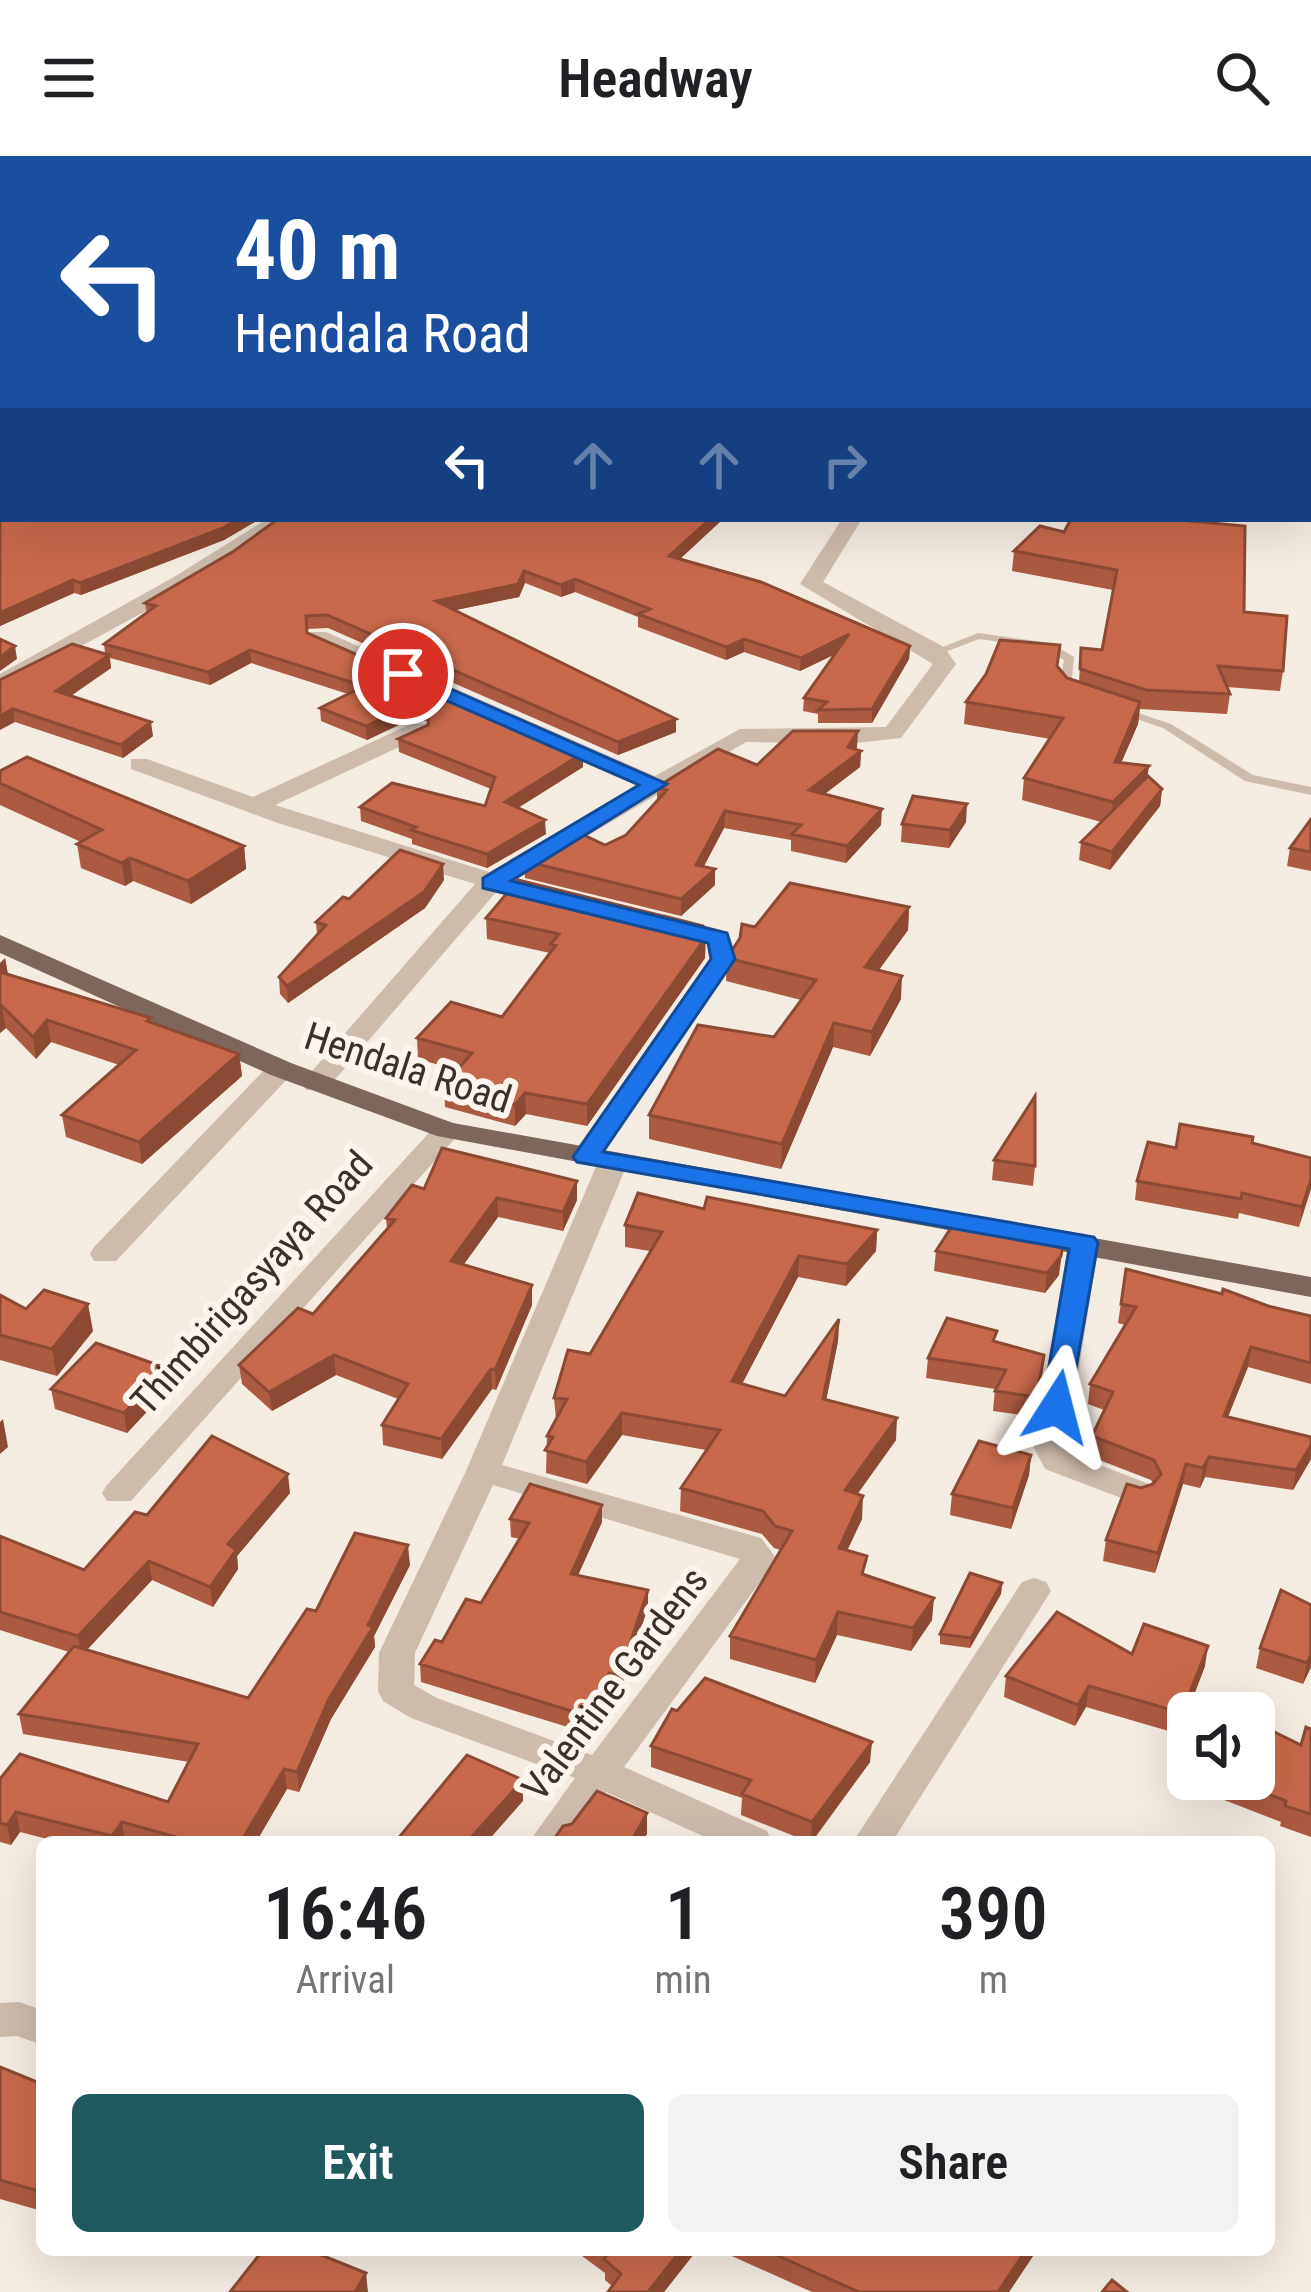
<!DOCTYPE html>
<style>
:root{--surface:#fff;--page:#f2f2f2;--text:#202124;--muted:#757577;--accent:#1f5a5e}
body{margin:0;font-family:"Roboto Condensed",sans-serif;background:var(--page);color:var(--text);height:100vh;display:flex;flex-direction:column;font-size:45px;white-space:nowrap}
*{box-sizing:border-box;margin:0}
p{font-size:39px;color:var(--muted)}
.icon{flex:none;width:66px;height:66px;fill:none;stroke:currentColor;stroke-width:2;stroke-linecap:round;stroke-linejoin:round}
.map{position:relative;flex:1;overflow:hidden}
.side{position:absolute;left:36px;top:1680px;width:1239px;height:420px;display:flex;flex-direction:column;background:var(--surface);border-radius:18px;box-shadow:0 12px 48px #0002}
.side>*{flex:none}
.hud{position:absolute;left:0px;top:0px;width:1311px;height:366px;box-shadow:0 12px 48px #0002;background:#1a4fa0;color:#fff;overflow:hidden}
.controls{position:absolute;left:1167px;top:1536px;display:grid;gap:24px}
.controls a{display:grid;place-items:center;width:108px;height:108px;border-radius:18px;background:var(--surface);box-shadow:0 12px 48px #0002;font-size:60px}
.pin{position:absolute;display:grid;place-items:center;width:102px;height:102px;color:#fff;margin:-51px;border:6px solid #fff;border-radius:50%;box-shadow:0 3px 12px #0007}
.me{position:absolute;width:132px;margin:-66px;rotate:9deg;stroke-linejoin:round;filter:drop-shadow(0 0 9px #0008)}
.turn{display:flex;align-items:center;gap:42px;height:252px;padding:0 36px;font-size:54px}
.turn .icon{width:156px;height:156px;stroke-width:2.5}
.turn b{display:block;font-size:84px;line-height:102px}
.lanes{display:flex;align-items:center;height:114px;padding:0 36px;background:#0003;justify-content:center;gap:60px;direction:ltr}
.lanes .off{opacity:.35}
.eta{display:flex;justify-content:space-evenly;align-items:center;height:204px;text-align:center}
.eta b{font-size:72px;font-weight:600;line-height:84px}
.action{display:flex;gap:24px;margin-top:auto;padding:24px 36px}
.action a{flex:1;height:138px;border-radius:18px;background:var(--accent);color:#fff;font-size:48px;font-weight:600;line-height:138px;text-align:center}
.action a+a{background:var(--page);color:var(--text)}
header{display:flex;justify-content:space-between;align-items:center;height:156px;padding:0 36px;background:var(--surface);font-size:54px;font-weight:600}
.map>svg:first-child{display:block}
.lines{fill:none;stroke-linecap:round;stroke-linejoin:round}
.service{fill:#cdbbac;fill-rule:evenodd}
.minor{fill:#cdbbac;fill-rule:evenodd}
.primary{fill:#7d675c;fill-rule:evenodd}
.wall{fill:#ac5a40}
.shaded-wall{fill:#8c4a34}
.building{fill:#c8694b;stroke:#8c4a34;stroke-width:3}
.route{fill:#1a73e8;stroke:#114b97;stroke-width:3}
.labels{text-anchor:middle;dominant-baseline:central;stroke-width:12;stroke-linejoin:round;paint-order:stroke}
.street-label{font-size:39px;fill:#3b302b;stroke:#fbf5ee}
</style>
<header><svg class="icon" aria-label="menu" viewBox="0 0 24 24"><path d="M4 6h16M4 12h16M4 18h16"/></svg>Headway<svg class="icon" aria-label="search" viewBox="0 0 24 24"><circle cx="10" cy="10" r="6"/><path d="M15 15l6 6"/></svg></header>
<div class="map">
<svg width="1311" height="2136" viewBox="0 0 1311 2136">
<rect width="100%" height="100%" fill="#f4ebe1"/>
<g class="lines">
<path class="service" d="M1308 327H1311V333H1308Z
M978 477 1050 487 1074 501 1071 532 1078 538 1072 541 1059 533 1064 504 1043 492 979 483 940 498H932L930 496Z
M1123 552 1171 568 1253 619 1311 631V639L1245 625 1163 572 1119 557 1117 555Z"/>
<path class="minor" d="M157 0H191L193 3H159Z
M552 0H572L574 3H554Z
M858 0H877L856 3Z
M963 0H995L997 3H965Z
M0 4H3V14H0Z
M3 61V72L0 73V62Z
M1308 84 1311 85V95L1308 94Z
M1308 205 1311 206V218L1308 217Z
M267 363H291L190 431 0 534V518L174 421Z
M842 363H862L823 426 944 491 956 508 901 582 855 587 746 586 513 724 520 730 516 735H497L326 934H306L302 928 306 922 475 728 278 667 131 613V603H147L253 641 411 568H427V578L275 649 489 716 638 630 310 486V476H326L655 620 740 573 886 571 933 508 800 428Z
M665 758 728 776 736 803 596 1007H576L571 1001 710 803 707 787 656 772 652 766Z
M281 905 291 907 295 913 291 919 116 1105H94L90 1098 94 1091 271 907Z
M447 965 457 968 461 974 457 980 131 1345H107L102 1337 107 1329 437 968Z
M613 997 628 1006 502 1309 761 1382 776 1402 771 1411 624 1611 767 1675 772 1686H716L606 1636 569 1686H529L575 1622 411 1562 383 1545 378 1535 379 1497 466 1315 598 1006ZM493 1329 740 1403 592 1599 437 1542 414 1529 415 1497Z
M1084 1078 1099 1087 1066 1292 1069 1297 1149 1328 1154 1336 1149 1344 1137 1348 1045 1313 1034 1292 1069 1087Z
M1034 1422 1046 1426 1051 1435 892 1686H853L1022 1426Z
M19 1846 42 1854V1889L17 1880 0 1881V1847Z"/>
<path class="primary" d="M0 779 291 907 453 967 1311 1121V1141L437 980 271 919 0 797Z"/>
</g>
<path class="wall" d="M0 304 3 363H260L224 384 81 439 74 437 0 470Z
M278 363H723L680 403 910 490 909 503 872 567H818V558L803 555 804 542 836 498 800 515 744 496 726 504 638 471V461L575 436 561 441 525 427 519 441 455 454 676 563V576L618 599 328 472 307 473V477L583 597V611L518 652 546 678 487 712 412 688V683L361 665 360 651 485 650 491 633 399 596 398 583 428 569V565L409 564 367 584 321 565 320 552 348 538 251 507 210 529 110 502 111 512 71 540 153 580 123 602 15 566 0 524 105 497 104 488 147 457 145 447 234 395Z
M1040 370 1244 456 1283 515 1280 535 1227 531 1230 538 1227 558 1140 553 1138 568 1121 607 1148 620 1162 633 1160 650 1110 714 1079 704 1081 686 1101 666 1022 644 1024 622 1050 583 964 568 966 546 1058 512 1067 522 1079 526 1081 492 1102 494 1113 434 1012 415 1014 395Z
M857 591 856 593 861 595 860 611 825 638 881 669 846 707 791 695V684L724 672 704 710 715 713V729L681 760 525 722 524 705 605 689 626 679 657 645V631L757 609Z
M0 615 244 690 246 713 191 748 133 725 125 730 81 712 77 688 81 686 0 649Z
M1311 663V715L1287 710 1290 692Z
M966 666 949 692 901 686 902 668Z
M444 724 425 752 288 847 280 838 279 821 317 779 316 766 349 743Z
M909 751 908 774 879 814 901 843 870 900 833 891 781 1013 649 983V959L774 881 801 844 726 825 727 802 755 771Z
M486 762 705 802 587 970 526 958 515 970 445 951 444 929 457 914 418 903 417 882 502 861 550 797 487 783Z
M5 802 8 819 239 898 242 920 142 1008 66 981 62 959 119 909 51 886 36 903 6 872 0 877Z
M1252 987 1311 1002 1299 1071 1239 1057 1238 1063 1135 1044 1137 1025 1176 992Z
M994 1004 1035 1010 1033 1030 992 1024Z
M577 1025V1044L563 1075 498 1061 463 1109 532 1129V1149L496 1234 492 1233 442 1303 383 1289 382 1269 398 1243 336 1219 272 1255 242 1228 239 1209 313 1158 387 1073 386 1062 424 1033Z
M704 1053 877 1074 876 1095 846 1130 798 1121 742 1228 785 1240 839 1163 838 1185 826 1244 896 1284 857 1338 862 1363 847 1395 866 1419 932 1464 911 1495 837 1479 815 1527 730 1503V1480L781 1394 774 1392 762 1378 680 1355 681 1332 706 1294 622 1279 587 1328 546 1317 547 1280 556 1264 554 1242 590 1198 650 1095 625 1091V1069Z
M936 1095 1059 1119 1045 1137 934 1115Z
M1126 1113 1311 1160V1228L1248 1211 1228 1261 1311 1303 1293 1334 1205 1321 1200 1332 1183 1328 1155 1417 1103 1405 1106 1384 1141 1332 1153 1328 1151 1324 1089 1300 1092 1280 1104 1254 1088 1248 1090 1228 1125 1169 1118 1167Z
M0 1139 26 1153 93 1175 57 1220 0 1204Z
M996 1186 1044 1199 1035 1261 993 1255 995 1233 926 1222 928 1202Z
M166 1212 169 1232 127 1277 55 1253 51 1233Z
M1031 1299 1029 1319 1011 1373 950 1359 952 1338Z
M290 1337 237 1400 238 1413 213 1451 152 1424 87 1494 248 1542 316 1455 410 1409 374 1480 375 1491 331 1563 299 1636 287 1633 256 1686H59L20 1676 11 1689 0 1686V1623L168 1646 189 1606 23 1578 19 1558 69 1496 0 1474V1380L84 1414 147 1359Z
M510 1363 602 1366 578 1419 648 1451 619 1538 610 1535 602 1556 584 1576 421 1526 420 1508 481 1447 520 1383 511 1381Z
M1002 1427 1001 1438 970 1492 940 1488V1478Z
M1311 1449V1511L1303 1528 1256 1512 1260 1492Z
M1132 1498 1205 1510 1179 1578 1086 1551 1075 1570 1004 1541 1006 1520Z
M677 1555 870 1606 812 1686H809L741 1659 742 1642 651 1611V1590Z
M1311 1573V1681L1280 1670 1281 1666 1201 1635 1203 1623H1254L1301 1589Z
M0 1911 42 1928V2055L0 2043Z
M574 2094H697L664 2136H608L612 2130 605 2124V2117Z
M725 2094H1037L1009 2136H812L725 2097Z"/>
<path class="shaded-wall" d="M238 363H260L224 384 81 439 80 427Z
M710 363H723L669 413V400Z
M524 415 525 427 519 441 437 458 436 445Z
M575 423V436L561 441V429Z
M73 424 74 437 0 470V457Z
M849 478V491L800 515 801 502Z
M744 483V496L726 504V491Z
M15 490 17 503 0 515V501Z
M910 490 909 503 872 567V553Z
M250 494 251 507 210 529 208 516Z
M109 499 111 512 58 548 56 535Z
M1140 546 1138 568 1112 628 1115 606Z
M408 551 409 564 367 584 366 570Z
M13 553 15 566 0 574V560Z
M676 563V576L618 599V586Z
M151 566 153 580 123 602 121 589Z
M858 575 857 591 850 603 861 595 860 611 808 650 809 634 848 591Z
M583 597V611L505 660V646Z
M1149 610 1146 632 1110 669 1113 646Z
M1162 633 1160 650 1110 714 1112 696Z
M967 648 966 666 949 692 950 674Z
M882 653 881 669 846 707 847 690Z
M725 655 724 672 696 725V709Z
M545 664 546 678 487 712V698Z
M244 690 246 713 191 748 188 725Z
M130 702 133 725 125 730 122 707Z
M443 708 444 724 425 752 288 847 287 830Z
M715 713V729L681 760V743Z
M909 751 908 774 864 834 865 811Z
M706 781 705 802 587 970V948Z
M5 802 9 824 0 832V807Z
M902 820 901 843 870 900 872 876Z
M2 850 6 872 0 877V852Z
M47 864 51 886 36 903 33 881Z
M834 867 833 891 781 1013 782 988Z
M239 898 242 920 142 1008 139 986Z
M525 937 526 958 515 970V949Z
M1311 1024V1033L1299 1071 1302 1051Z
M577 1025V1044L563 1075V1056Z
M497 1042 498 1061 452 1125 451 1105Z
M877 1074 876 1095 846 1130 847 1108Z
M1064 1083 1059 1119 1045 1137 1047 1117Z
M799 1100 798 1121 732 1247V1225Z
M532 1129V1149L496 1234 495 1214Z
M88 1148 93 1175 57 1220 52 1193Z
M839 1163 838 1185 822 1265 823 1243Z
M1251 1191 1248 1211 1220 1280 1224 1260Z
M334 1199 336 1219 272 1255 269 1236Z
M166 1212 169 1232 127 1277 124 1257Z
M491 1213 492 1233 442 1303 441 1283Z
M622 1257V1279L587 1328 586 1306Z
M897 1262 896 1284 844 1357 845 1334Z
M3 1263 8 1291 0 1298V1266Z
M1311 1289V1303L1293 1334 1296 1314Z
M1031 1299 1029 1319 1011 1373 1013 1352Z
M1209 1301 1205 1321 1200 1332 1203 1312Z
M1186 1308 1183 1328 1155 1417 1158 1397Z
M288 1318 290 1337 237 1400 238 1413 213 1451 210 1431 228 1388Z
M863 1340 862 1363 837 1415 839 1392Z
M602 1349V1366L571 1435V1418Z
M408 1389 410 1409 374 1480 375 1491 331 1563 299 1636 297 1616 329 1543Z
M149 1405 152 1424 81 1500 78 1480Z
M1002 1427 1001 1438 970 1492 971 1482Z
M648 1434V1451L619 1538V1520Z
M934 1442 932 1464 911 1495 913 1472Z
M838 1456 837 1479 815 1527 816 1504Z
M1208 1490 1205 1510 1179 1578 1182 1557Z
M1311 1499V1511L1303 1528 1307 1507Z
M609 1517 610 1535 602 1556 584 1576V1559Z
M1089 1530 1086 1551 1075 1570 1078 1549Z
M872 1586 870 1606 811 1686 812 1666Z
M284 1613 287 1633 256 1686H241Z
M523 1624V1645L487 1686H467Z
M16 1656 20 1676 11 1689 7 1669Z
M647 1657V1678L642 1686H631Z
M122 1666 125 1686H113L112 1680Z
M681 2094H697L664 2136H648Z
M1026 2094H1037L1009 2136H998Z
M366 2117 368 2136H354Z"/>
<path class="building" d="M0 145H3V180L0 181Z
M3 196V286L0 284V198Z
M0 304H3V363H238L223 372 80 427 73 424 0 457Z
M278 363H710L669 400 761 426 910 490 872 553 818 554 827 546 804 542 849 478 801 502 744 483 726 491 638 458 650 453 575 423 561 429 524 415 518 428 436 445 676 563 618 586 327 459 306 460 307 477 583 597 505 646 545 664 487 698 411 674 416 671 360 651 392 627 485 650 495 621 398 583 428 569 429 552 408 551 366 570 320 552 364 530 250 494 208 516 104 488 156 450 145 447 234 395Z
M1071 363H1169L1245 370 1244 456 1287 460 1283 515 1218 510 1230 538 1146 534 1080 513 1081 492 1102 494 1117 414 1014 395 1040 370 1064 376Z
M0 483 15 490 0 501Z
M1000 484 1060 489 1057 510 1067 522 1140 546 1115 606 1149 610 1113 646 1024 622 1063 562 966 546 986 518Z
M72 488 109 499 56 535 151 566 121 589 13 553 0 560V524Z
M793 575H858L848 591 861 595 809 634 882 653 847 690 792 678 801 669 725 655 696 709 715 713 681 743 524 705 575 675 605 689 626 679 667 634 657 631 718 593 757 609Z
M27 601 244 690 188 725 130 702 122 707 77 688 102 674 0 627V615Z
M1148 620 1162 633 1112 696 1081 686Z
M913 640 967 648 950 674 902 668Z
M1311 663V696L1290 692Z
M400 694 443 708 424 736 287 830 279 821 326 769 316 766 343 741 349 743Z
M518 724 703 770 706 781 587 948 525 937 515 949 444 929 472 897 417 882 451 846 502 861 556 789 551 788 559 778 486 762Z
M790 727 909 751 865 811 902 820 872 876 834 867 782 988 649 959 698 869 774 881 816 824 727 802 740 782 742 768 755 771Z
M0 816 151 862 147 865 239 898 139 986 62 959 136 894 47 864 33 881 2 850 0 852Z
M1035 940V1010L994 1004Z
M1180 968 1253 981 1252 987 1311 1002V1024L1302 1051 1242 1037 1241 1043 1137 1025 1148 986 1176 992Z
M442 992 577 1025 563 1056 497 1042 451 1105 532 1129 495 1214 491 1213 441 1283 382 1269 408 1228 334 1199 269 1236 239 1209 298 1152 313 1158 395 1064 386 1062 412 1029 424 1033Z
M638 1037 704 1053 707 1041 877 1074 847 1108 799 1100 732 1225 785 1240 839 1163 823 1243 897 1262 845 1334 863 1340 839 1392 867 1400 862 1418 934 1442 913 1472 838 1456 816 1504 730 1480 792 1375 775 1370 763 1355 681 1332 720 1274 622 1257 586 1306 545 1294 553 1281 547 1280 567 1243 554 1242 568 1194 590 1198 662 1076 625 1069Z
M958 1061 1064 1083 1061 1100 1047 1117 936 1095Z
M1126 1113 1222 1138 1223 1133 1268 1150 1311 1160V1207L1251 1191 1224 1260 1311 1281V1289L1296 1314 1209 1301 1203 1312 1186 1308 1158 1397 1106 1384 1127 1328 1141 1332 1153 1328 1161 1318 1154 1304 1092 1280 1113 1236 1090 1228 1136 1151 1121 1148Z
M44 1134 88 1148 52 1193 0 1179V1139L26 1153Z
M947 1162 997 1175 993 1185 1044 1199 1037 1241 995 1235 1006 1214 928 1202Z
M96 1187 166 1212 124 1257 51 1233Z
M212 1280 288 1318 228 1388 236 1394 210 1431 149 1405 78 1480 0 1456V1380L84 1414 135 1356 147 1359Z
M979 1285 1031 1299 1013 1352 952 1338Z
M530 1328 602 1349 571 1418 648 1434 619 1520 609 1517 601 1539 584 1559 420 1508 435 1484 442 1486 466 1443 481 1447 529 1367 510 1363Z
M355 1377 408 1389 368 1469 373 1471 329 1543 297 1616 284 1613 241 1686H194L122 1666 112 1680 16 1656 7 1669 0 1667V1623L20 1598 168 1646 198 1588 19 1558 74 1490 248 1542 307 1453 316 1455Z
M970 1417 1002 1427 971 1482 940 1478Z
M1281 1434 1311 1449V1499L1307 1507 1260 1492Z
M1057 1456 1132 1498 1144 1468 1208 1490 1182 1557 1089 1530 1078 1549 1006 1520Z
M705 1522 872 1586 812 1666 742 1638 751 1624 651 1590 672 1553 677 1555Z
M1254 1566 1301 1589 1306 1571 1311 1573V1658L1285 1650 1286 1645 1228 1623H1254Z
M467 1599 523 1624 467 1686 396 1685Z
M597 1635 647 1657 631 1686H552L563 1670 572 1668Z
M0 1911 42 1928V2036L0 2024Z
M263 2094H309L366 2117 355 2136H230Z
M601 2094H681L648 2136H608L621 2118 604 2103 607 2099Z
M765 2094H1026L998 2136H859Z
M1112 2124 1127 2136H1102Z"/>
<path class="route" d="M403 512 667 628 511 725 727 777 735 803 603 996 1094 1081 1098 1087 1068 1258 1057 1261 1042 1251 1069 1093 577 1006 573 1001 711 803 708 787 483 732V722L639 629 395 522 392 518Z"/>
<g class="labels">
<g class="street-label">
<text transform="translate(408 912) rotate(18)">Hendala Road</text>
<text transform="translate(252 1127) rotate(-48)">Thimbirigasyaya Road</text>
<text transform="translate(615 1528) rotate(-53)">Valentine Gardens</text>
</g>
</g>
</svg>
<div class="controls">
<a><svg class="icon" aria-label="sound" viewBox="0 0 24 24"><path d="M4 9h4l5-4v14l-5-4H4zM17 9q2 3 0 6"/></svg></a>
</div>
<div class="pin" style="left:403px;top:518px;background:#d93025"><svg class="icon" aria-label="arrive" viewBox="0 0 24 24"><path d="M6 21V4h12l-3 4 3 4H6"/></svg></div>
<svg class="me" style="left:1057px;top:1251px" viewBox="-20 -20 40 40"><path d="M0-17L14 15 0 8-14 15z" fill="#1a73e8" stroke="#fff" stroke-width="4"/></svg>
<div class="hud">
<div class="turn"><svg class="icon" aria-label="left" viewBox="0 0 24 24"><path d="M17 20v-9H6M10 6l-5 5 5 5"/></svg><div><b>40 m</b>Hendala Road</div></div>
<div class="lanes"><svg class="icon" aria-label="left" viewBox="0 0 24 24"><path d="M17 20v-9H6M10 6l-5 5 5 5"/></svg><svg class="icon off" aria-label="ahead" viewBox="0 0 24 24"><path d="M12 20V5M6 11l6-6 6 6"/></svg><svg class="icon off" aria-label="ahead" viewBox="0 0 24 24"><path d="M12 20V5M6 11l6-6 6 6"/></svg><svg class="icon off" aria-label="right" viewBox="0 0 24 24"><path d="M7 20v-9h11M14 6l5 5-5 5"/></svg></div>
</div>
<section class="side">
<div class="eta">
<div><b>16:46</b><p>Arrival</p></div>
<div><b>1</b><p>min</p></div>
<div><b>390</b><p>m</p></div>
</div>
<div class="action"><a>Exit</a><a>Share</a></div>
</section>
</div>
